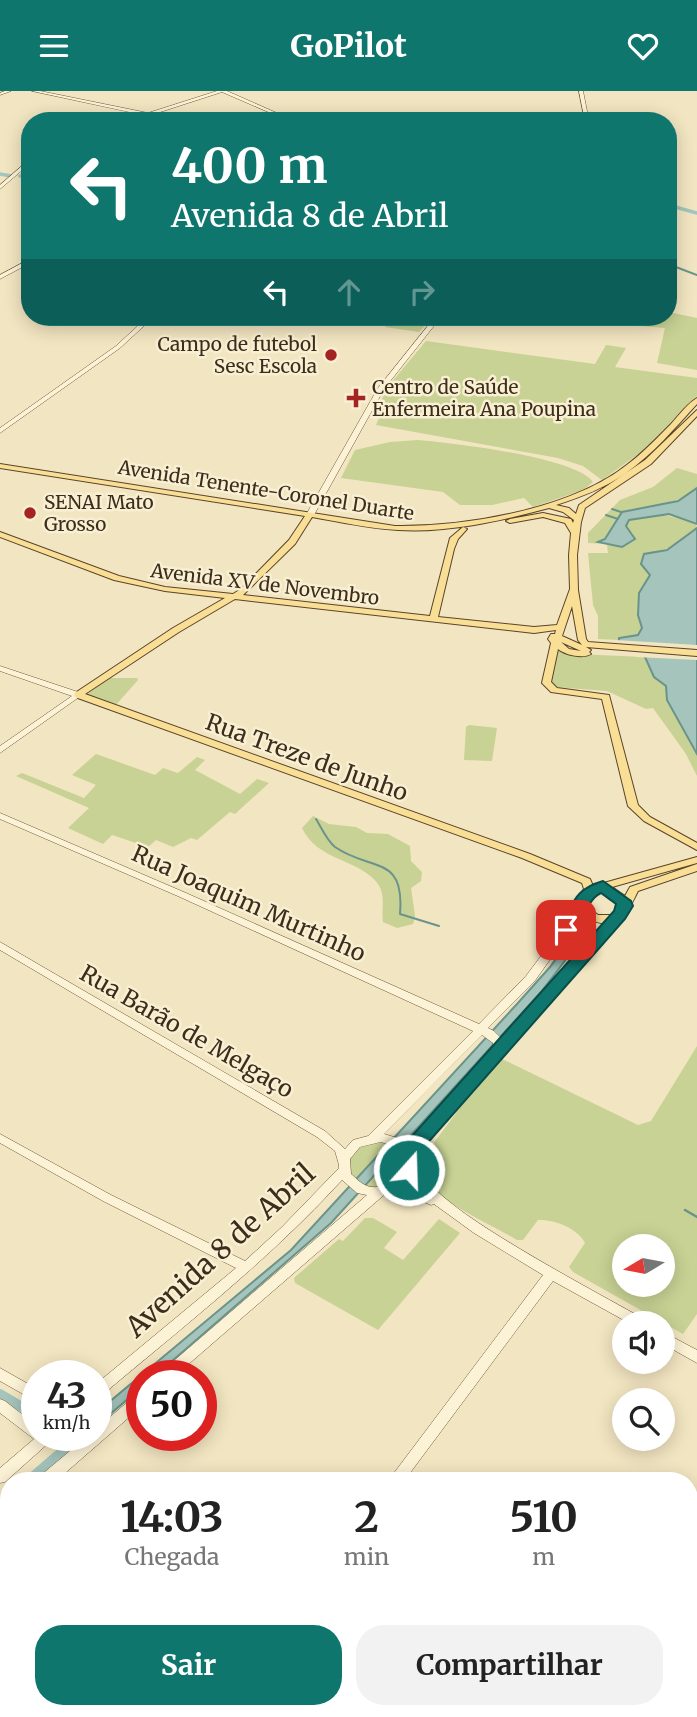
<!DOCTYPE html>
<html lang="pt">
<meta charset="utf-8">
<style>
:root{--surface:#fff;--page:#f2f2f2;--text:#222;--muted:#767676;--accent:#0f766e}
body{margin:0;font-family:Merriweather,serif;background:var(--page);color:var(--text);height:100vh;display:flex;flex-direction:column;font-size:26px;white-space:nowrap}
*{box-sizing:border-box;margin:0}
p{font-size:23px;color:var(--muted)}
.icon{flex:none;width:38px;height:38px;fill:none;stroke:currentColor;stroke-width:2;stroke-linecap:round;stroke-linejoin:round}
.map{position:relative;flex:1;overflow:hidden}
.drawer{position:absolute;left:0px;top:1381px;width:698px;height:247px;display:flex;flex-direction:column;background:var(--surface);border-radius:28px 28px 0 0;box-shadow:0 4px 18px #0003}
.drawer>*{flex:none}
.hud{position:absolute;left:21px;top:21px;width:656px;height:214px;border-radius:28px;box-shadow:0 4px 18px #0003;background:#0f766e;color:#fff;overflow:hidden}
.needle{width:46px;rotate:260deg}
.fabs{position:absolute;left:612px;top:1143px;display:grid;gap:14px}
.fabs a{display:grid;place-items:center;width:63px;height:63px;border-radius:50%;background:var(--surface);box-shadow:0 4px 18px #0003;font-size:35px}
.speed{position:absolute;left:21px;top:1269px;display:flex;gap:14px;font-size:35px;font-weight:700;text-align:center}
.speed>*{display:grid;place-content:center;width:91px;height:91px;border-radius:50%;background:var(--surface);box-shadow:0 4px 18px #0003;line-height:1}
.speed small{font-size:18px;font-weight:400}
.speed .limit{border:10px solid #d22;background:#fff;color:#111}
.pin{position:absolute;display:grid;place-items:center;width:60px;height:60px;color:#fff;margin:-30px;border-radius:14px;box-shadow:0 4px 10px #0006}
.me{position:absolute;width:77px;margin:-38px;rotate:20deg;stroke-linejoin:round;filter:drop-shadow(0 0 5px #0008)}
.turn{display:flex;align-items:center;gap:24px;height:147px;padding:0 35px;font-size:32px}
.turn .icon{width:91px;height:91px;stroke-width:2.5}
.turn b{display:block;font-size:49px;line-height:60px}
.lanes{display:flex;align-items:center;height:66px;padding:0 35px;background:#0003;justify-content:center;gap:35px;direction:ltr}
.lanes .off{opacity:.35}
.eta{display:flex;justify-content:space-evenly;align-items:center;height:119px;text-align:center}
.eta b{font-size:42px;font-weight:700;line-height:49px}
.cta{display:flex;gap:14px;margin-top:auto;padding:14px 35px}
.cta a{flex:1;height:80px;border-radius:28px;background:var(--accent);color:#fff;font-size:28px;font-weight:700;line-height:80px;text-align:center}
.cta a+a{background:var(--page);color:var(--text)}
header{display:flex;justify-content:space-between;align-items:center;height:91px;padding:0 35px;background:var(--accent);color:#fff;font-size:32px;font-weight:700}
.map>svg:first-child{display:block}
.green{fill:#c8d294;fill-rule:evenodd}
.water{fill:#a4c4bc;stroke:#6a948b;stroke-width:2}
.pier{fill:#f2e5c1}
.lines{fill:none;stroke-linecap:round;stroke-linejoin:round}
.stream-far1{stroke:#6a948b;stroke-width:2}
.stream{stroke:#6a948b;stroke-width:2.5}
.canal-far1{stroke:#a4c4bc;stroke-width:3.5}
.canal{stroke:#a4c4bc;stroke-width:10}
.secondary-casing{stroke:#70573a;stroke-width:1}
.primary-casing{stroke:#5b432b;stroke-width:2}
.secondary{fill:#fcf2d6;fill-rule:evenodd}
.primary{fill:#f9de95;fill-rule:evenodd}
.route{fill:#0f766e;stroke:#0a4d48;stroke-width:2}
.poi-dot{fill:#a32420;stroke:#f9efd2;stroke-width:2.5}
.labels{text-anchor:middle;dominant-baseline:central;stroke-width:5;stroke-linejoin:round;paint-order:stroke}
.far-poi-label{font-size:19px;fill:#3c2d1c;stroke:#f9efd2;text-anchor:start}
.far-street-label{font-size:19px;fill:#3c2d1c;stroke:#f9efd2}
.street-label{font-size:23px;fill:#3c2d1c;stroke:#f9efd2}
.near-street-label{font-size:28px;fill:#3c2d1c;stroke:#f9efd2}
</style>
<header><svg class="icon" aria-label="menu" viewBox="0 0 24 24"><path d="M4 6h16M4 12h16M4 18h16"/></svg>GoPilot<svg class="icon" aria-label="heart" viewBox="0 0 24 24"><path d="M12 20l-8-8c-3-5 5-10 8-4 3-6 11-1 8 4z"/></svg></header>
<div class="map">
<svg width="697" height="1626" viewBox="0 0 697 1626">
<rect width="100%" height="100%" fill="#f2e5c1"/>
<path class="green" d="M669 221 697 227V279L657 272 665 237 618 233 622 226 657 233 668 226Z
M392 226 432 227 419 241 385 236Z
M426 250 595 273 606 254 626 257 615 276 697 287V305L644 359 602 389 583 375 558 367 376 334 379 327 372 326 390 293Z
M418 349C452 352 576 366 593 391L583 399 533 416 524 407 492 414H460L443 401 341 387 355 359 390 351Z
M677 377 697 383V397C678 415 647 414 622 421L605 449 598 451 622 456 633 450V443L626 435 629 429 661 423 696 432 697 437 673 456 650 462 641 473 650 484C649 491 645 492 641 499 635 510 639 525 642 536L638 544 619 549 598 548V525L593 514 588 462H608L607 453 588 452V442L620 409 653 396Z
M558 558 575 563 645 566 654 586 666 595 667 609 697 663V685L686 663 653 617 646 618 607 600 554 596 550 592Z
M108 587H137L138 589 115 615 86 604Z
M469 634 497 637 492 670 464 669 466 636Z
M96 663 155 684 163 677 178 682 197 666 205 669 195 679 240 703 257 688 269 692 235 723 230 721 197 749 191 747 173 756 156 749 148 756 112 744 103 753 68 737 89 717 16 685 22 682 84 707 96 694 72 684Z
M313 725 329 733 356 736 367 742 388 743 410 755 411 770 422 781 421 790 411 797 415 825 413 833 397 837 383 831C381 818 386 805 378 793 360 768 317 770 302 737Z
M697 955V1223L683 1243 573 1181 569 1176 585 1152C578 1137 553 1128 538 1129L523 1149H517C494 1135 441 1112 427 1091 421 1083 422 1074 424 1065L498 966 638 1034 651 1030ZM625 1155H663V1194H625Z
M372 1049 393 1053 403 1061 406 1080 382 1098 365 1096 352 1087 347 1068 354 1058Z
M365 1127H373L397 1141 384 1157 403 1169 439 1128 460 1142 378 1239 295 1192 294 1187 339 1148 343 1150Z"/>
<path class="water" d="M697 397V433L669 423 629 429 626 435 635 448 622 456 598 451 605 448 622 421 678 410Z
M697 437V663L667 609 666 595 654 586 645 566 619 551V547L638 544 642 537 638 524 639 502 650 484 641 473 644 463 667 459Z
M584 829 593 833 541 901 331 1132 156 1284H142V1296L96 1335V1322L291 1159 517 913 550 876Z"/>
<path class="pier" d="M616 549 697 554V569L636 566 620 558Z"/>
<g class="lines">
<path class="stream-far1" d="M668 173 697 184
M612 418 621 421
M606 424 618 428
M316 728C321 736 327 750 335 756 371 781 405 763 400 823L439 835"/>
<path class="stream" d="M685 1119 697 1126"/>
<path class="canal-far1" d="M0 83 11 85
M20 85H30
M668 114 697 122"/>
<path class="canal" d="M0 1303 37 1325
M28 1390 65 1358
M0 1414 9 1406"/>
<g class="secondary-casing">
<path id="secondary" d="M5 0H11L0 4V2Z
M32 0H40L148 22 217 0H227L295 30H289L222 1 154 23 183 30C172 30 159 24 149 25 141 25 134 30 126 30L143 24Z
M579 0H583L589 30H585Z
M22 75 26 76 0 98V94Z
M30 168V172L0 188V184Z
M152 226H159L145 234 120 257 0 342V337L116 255 141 232Z
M435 226H441L384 298 314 424 308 425 306 424 378 297Z
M0 575 81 602 82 604 0 662V655L72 605 0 580Z
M0 722 186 802 479 933 526 885 573 822 578 812H584L586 814 581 825 534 891 488 937 494 940 502 948 612 825H618L620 827 618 829 422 1055 414 1071V1076C438 1106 470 1127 502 1147 549 1176 597 1202 644 1228L646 1232H629L553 1190 404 1390H388L543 1184 474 1142 434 1113 431 1114C416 1108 400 1099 384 1104L176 1284H161L162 1280 367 1104 357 1102 342 1089C269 1169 184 1235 101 1305L96 1307V1293L236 1177 103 1110 0 1052V1043L111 1104 245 1170 282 1136 339 1077V1074L335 1060 317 1046 0 859V851L325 1040 345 1058 353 1049 368 1045 473 940 180 806 0 728ZM482 944 493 952 494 957 413 1049 410 1056 404 1049 384 1043ZM381 1051 396 1056 403 1063C403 1065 403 1074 403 1075 399 1090 379 1101 365 1094 360 1092 355 1086 351 1083L350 1068 360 1056ZM408 1086 418 1098 402 1094Z
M663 1241 697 1259V1272L663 1253Z
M0 1277 37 1298V1311L0 1290Z
M142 1301V1315L56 1390H38L40 1385 89 1344H96V1338L137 1303Z
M0 1308 5 1310 37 1335V1344H55L53 1348 5 1391 0 1392V1377L34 1348 0 1322Z
M9 1414V1430L0 1435V1420Z
M697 1516V1546L695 1550 690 1552V1524L692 1518Z
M221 1619H239L235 1626H217Z
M663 1619H678L676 1626H660Z"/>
</g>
<g class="primary-casing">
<path id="primary" d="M697 307V313C675 337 653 363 626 382 605 397 581 406 556 414L569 417 576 423 579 414 645 369 697 319V325L651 373 585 417 581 431 577 464 578 499 586 548 588 551 697 559V565L586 556 591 559 589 561 591 563C583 568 565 564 558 558L551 591 557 597 609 604 638 714 650 726 697 752V759L644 730 628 715 602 608 551 601 542 592 551 552 548 548 551 543H555L556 539 534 542 235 508 179 541 85 603 530 763 590 788 593 795 697 766V772L612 796 625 805 630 796 697 773V780L638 800C633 810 628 822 620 828 606 839 584 828 576 816L577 807 584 798 582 792 522 767 75 606 74 604 75 602 173 537 225 507 165 500 114 489 0 446V441L119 485 165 496 233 503 241 498 289 449 305 425 0 377V373L395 435C466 436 572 418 628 373 644 361 657 347 671 333 679 324 687 313 697 307ZM549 417 563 421 574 429 573 432 571 428 543 422 510 428 506 430 510 432 543 426 565 432 571 442 569 464 570 498 557 534 534 536 438 526 454 458 458 448 467 438 463 436 450 447 430 525 243 504 295 453 312 426C341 431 370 438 398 439 449 442 500 430 549 417ZM572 515 578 549 582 554 562 545ZM561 551 581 560 569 558ZM601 800 616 807 620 815 612 824H598L586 815 587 809Z"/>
</g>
<use href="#secondary" class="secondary"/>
<use href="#primary" class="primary"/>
</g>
<path class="route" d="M603 790 631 810 633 815 625 828 424 1056 416 1084H403L400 1068 411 1046 614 820 616 813 601 802C583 810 587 838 566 844L558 839C574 814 572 799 603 790Z"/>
<g class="poi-dot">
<circle cx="331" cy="264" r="7"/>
<path d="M352.5 296.5h7v7h7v7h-7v7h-7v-7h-7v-7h7z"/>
<circle cx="30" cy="422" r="7"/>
</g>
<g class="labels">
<g class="far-poi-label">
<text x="317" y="253" text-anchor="end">Campo de futebol<tspan x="317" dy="22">Sesc Escola</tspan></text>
<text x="372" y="296">Centro de Saúde<tspan x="372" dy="22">Enfermeira Ana Poupina</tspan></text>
<text x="44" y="411">SENAI Mato<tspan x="44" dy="22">Grosso</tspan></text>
</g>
<g class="far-street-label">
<text transform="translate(266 399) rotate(9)">Avenida Tenente-Coronel Duarte</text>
<text transform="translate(265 493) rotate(7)">Avenida XV de Novembro</text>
</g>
<g class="street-label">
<text transform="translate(307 666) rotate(20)">Rua Treze de Junho</text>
<text transform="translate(249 812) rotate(24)">Rua Joaquim Murtinho</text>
<text transform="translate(187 940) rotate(30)">Rua Barão de Melgaço</text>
</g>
<g class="near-street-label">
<text transform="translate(220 1159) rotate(-42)">Avenida 8 de Abril</text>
</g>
</g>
</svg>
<div class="fabs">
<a><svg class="needle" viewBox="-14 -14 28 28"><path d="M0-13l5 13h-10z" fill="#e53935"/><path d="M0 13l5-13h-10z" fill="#767676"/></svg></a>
<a><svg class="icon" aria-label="sound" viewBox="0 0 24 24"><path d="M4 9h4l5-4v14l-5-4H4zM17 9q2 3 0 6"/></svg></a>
<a><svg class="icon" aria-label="search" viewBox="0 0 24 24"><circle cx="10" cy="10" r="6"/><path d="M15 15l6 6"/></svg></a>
</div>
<div class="speed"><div>43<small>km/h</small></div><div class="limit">50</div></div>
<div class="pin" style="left:566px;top:839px;background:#d93025"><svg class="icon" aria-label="arrive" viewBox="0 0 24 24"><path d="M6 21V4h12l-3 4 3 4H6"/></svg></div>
<svg class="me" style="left:409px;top:1079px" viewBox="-20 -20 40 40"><circle r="17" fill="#0f766e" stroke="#fff" stroke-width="3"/><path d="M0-11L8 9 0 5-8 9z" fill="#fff"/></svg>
<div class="hud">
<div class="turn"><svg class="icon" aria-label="left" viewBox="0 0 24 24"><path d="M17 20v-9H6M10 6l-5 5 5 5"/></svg><div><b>400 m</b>Avenida 8 de Abril</div></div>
<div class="lanes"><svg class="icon" aria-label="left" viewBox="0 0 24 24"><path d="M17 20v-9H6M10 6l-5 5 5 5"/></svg><svg class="icon off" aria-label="ahead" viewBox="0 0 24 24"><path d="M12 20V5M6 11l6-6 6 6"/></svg><svg class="icon off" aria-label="right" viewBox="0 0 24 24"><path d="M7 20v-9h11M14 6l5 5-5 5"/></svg></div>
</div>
<section class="drawer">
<div class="eta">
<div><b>14:03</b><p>Chegada</p></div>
<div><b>2</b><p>min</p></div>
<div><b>510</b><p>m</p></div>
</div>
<div class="cta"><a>Sair</a><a>Compartilhar</a></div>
</section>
</div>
